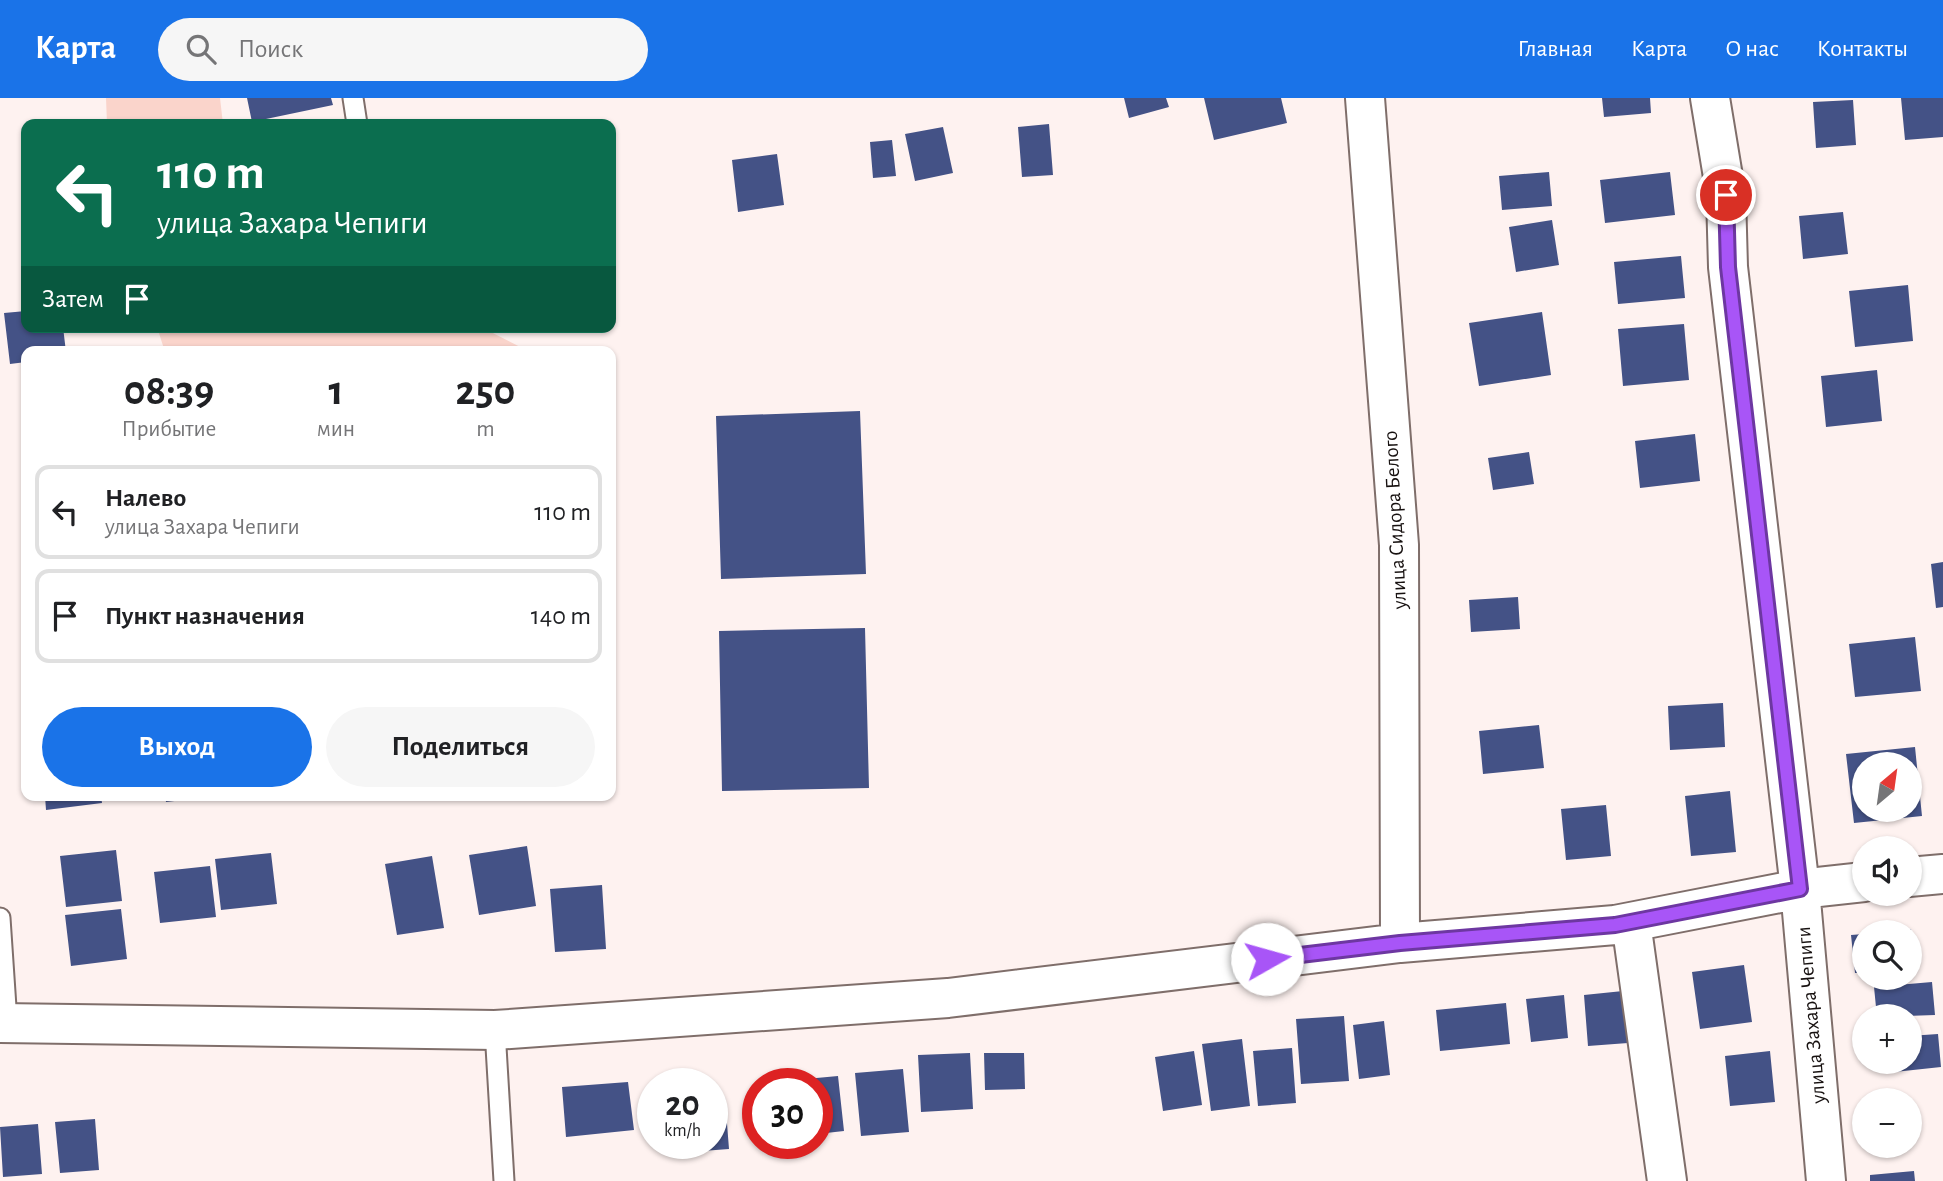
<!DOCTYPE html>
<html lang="ru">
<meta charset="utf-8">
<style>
:root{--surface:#fff;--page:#f6f6f6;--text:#202124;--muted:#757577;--line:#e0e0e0;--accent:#1a73e8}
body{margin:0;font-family:"Alegreya Sans",sans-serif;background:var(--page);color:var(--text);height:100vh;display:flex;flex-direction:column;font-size:26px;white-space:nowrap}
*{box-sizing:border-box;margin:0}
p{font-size:23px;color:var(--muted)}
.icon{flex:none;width:38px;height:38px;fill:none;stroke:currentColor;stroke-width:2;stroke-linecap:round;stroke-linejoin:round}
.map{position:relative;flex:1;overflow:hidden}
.panel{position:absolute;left:21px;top:248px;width:595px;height:455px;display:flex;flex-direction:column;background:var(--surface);border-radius:14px;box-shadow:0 2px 5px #0004}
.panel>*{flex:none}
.hud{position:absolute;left:21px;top:21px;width:595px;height:214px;border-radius:14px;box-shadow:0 2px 5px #0004;background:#0b6e4f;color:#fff;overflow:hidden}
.needle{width:46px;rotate:29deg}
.buttons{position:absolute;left:1852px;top:654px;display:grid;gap:14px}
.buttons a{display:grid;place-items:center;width:70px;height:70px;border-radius:50%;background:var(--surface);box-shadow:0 2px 5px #0004;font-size:35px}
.speed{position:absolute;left:637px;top:970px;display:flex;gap:14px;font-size:35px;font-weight:700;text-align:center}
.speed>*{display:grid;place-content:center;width:91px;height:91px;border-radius:50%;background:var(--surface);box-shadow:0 2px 5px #0004;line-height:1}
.speed small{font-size:18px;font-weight:400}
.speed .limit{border:10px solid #d22;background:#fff;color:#111}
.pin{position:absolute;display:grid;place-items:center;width:60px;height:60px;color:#fff;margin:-30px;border:4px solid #fff;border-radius:50%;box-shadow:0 2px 7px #0007}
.me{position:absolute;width:77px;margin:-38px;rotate:83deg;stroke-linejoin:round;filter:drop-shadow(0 0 5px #0008)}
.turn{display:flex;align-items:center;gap:24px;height:147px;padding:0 21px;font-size:32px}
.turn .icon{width:91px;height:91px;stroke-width:2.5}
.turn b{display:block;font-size:49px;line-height:60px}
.then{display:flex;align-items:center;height:66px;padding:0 21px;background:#0003;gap:14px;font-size:26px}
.eta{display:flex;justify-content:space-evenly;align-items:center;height:119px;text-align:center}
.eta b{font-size:42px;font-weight:700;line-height:49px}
.button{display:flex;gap:14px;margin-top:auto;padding:14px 21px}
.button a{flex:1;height:80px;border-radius:42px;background:var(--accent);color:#fff;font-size:28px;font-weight:700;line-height:80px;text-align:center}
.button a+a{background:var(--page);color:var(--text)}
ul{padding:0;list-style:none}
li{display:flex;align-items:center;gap:21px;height:94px;margin:0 14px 10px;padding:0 7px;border:4px solid var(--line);border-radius:14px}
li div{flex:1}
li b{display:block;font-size:26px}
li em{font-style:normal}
header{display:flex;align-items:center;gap:42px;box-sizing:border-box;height:98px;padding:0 35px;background:var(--accent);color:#fff}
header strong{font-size:33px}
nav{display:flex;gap:38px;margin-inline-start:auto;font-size:24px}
.search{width:490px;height:63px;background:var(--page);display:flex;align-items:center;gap:18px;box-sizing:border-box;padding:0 24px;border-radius:38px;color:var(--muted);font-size:26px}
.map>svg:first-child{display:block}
.green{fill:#fad4cb}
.building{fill:#445286;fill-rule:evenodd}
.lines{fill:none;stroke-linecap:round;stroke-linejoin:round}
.service-casing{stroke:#7f6e6a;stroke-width:23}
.minor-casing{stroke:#7f6e6a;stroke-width:42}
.service{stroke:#fff;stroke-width:19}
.minor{stroke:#fff;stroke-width:38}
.route-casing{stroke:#6d37a1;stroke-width:18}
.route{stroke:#a855f7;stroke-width:12}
.labels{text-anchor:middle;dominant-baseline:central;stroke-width:7;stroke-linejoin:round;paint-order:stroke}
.street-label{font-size:21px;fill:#171110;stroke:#fff}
</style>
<header>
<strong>Карта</strong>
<div class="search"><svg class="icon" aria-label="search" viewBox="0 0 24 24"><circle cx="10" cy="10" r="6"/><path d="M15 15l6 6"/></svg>Поиск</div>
<nav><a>Главная</a><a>Карта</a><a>О нас</a><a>Контакты</a></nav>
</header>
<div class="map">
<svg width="1943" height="1083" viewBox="0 0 1943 1083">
<rect width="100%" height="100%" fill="#fef2f0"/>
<path class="green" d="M106 0H220L223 26H107Z
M157 229H481L530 254H165Z"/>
<path class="building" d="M247 0H331L333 7 252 24Z
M1124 0H1166L1169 9 1129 20Z
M1204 0H1281L1287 25 1214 42Z
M1602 0H1650L1651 15 1604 19Z
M1901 0H1943V39L1905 42Z
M1853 2 1856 47 1816 50 1813 4Z
M1049 26 1053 77 1022 79 1018 29Z
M943 29 953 75 915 83 905 36Z
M892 42 896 78 873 80 870 44Z
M777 56 784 107 738 114 732 62Z
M1549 74 1552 108 1502 112 1499 78Z
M1670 74 1675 117 1605 125 1600 82Z
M1843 114 1848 156 1803 161 1799 118Z
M1552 122 1559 167 1516 174 1509 129Z
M1681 158 1685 200 1618 206 1614 164Z
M1908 187 1913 243 1855 249 1849 193Z
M26 213V229H63L66 254H26V264L10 266 4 215Z
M1542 214 1551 277 1479 288 1469 225Z
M1684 226 1689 282 1623 288 1618 231Z
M1877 272 1882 323 1826 329 1821 278Z
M860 313 866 476 721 481 716 318Z
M1695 336 1700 383 1640 390 1635 343Z
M1529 354 1534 386 1493 392 1488 360Z
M1943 464V509L1936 510 1931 466Z
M1518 499 1520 531 1471 534 1469 502Z
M865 530 869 690 722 693 719 533Z
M1915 539 1921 593 1855 599 1849 546Z
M1723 605 1725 649 1670 652 1668 608Z
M1539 627 1544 670 1483 676 1479 633Z
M1915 649 1922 718 1854 725 1846 656ZM1864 667H1909V712H1864Z
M1730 693 1736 754 1691 758 1685 698Z
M45 698H101L102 705 46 712Z
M165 698H200V700L166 704Z
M1606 707 1611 758 1566 762 1561 711Z
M527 748 536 808 479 817 469 757Z
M116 752 122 803 66 809 60 758Z
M271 755 277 806 221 812 215 761Z
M432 758 444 830 397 837 385 766Z
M210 768 216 819 160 825 154 774Z
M602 787 606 851 555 854 550 791Z
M121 811 127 861 71 868 65 817Z
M1911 831 1915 870H1909V835H1895V833Z
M1864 836V875H1855L1851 837Z
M1744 867 1752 924 1700 931 1692 874Z
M1932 884 1935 917 1877 919 1874 889Z
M1623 893 1628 945 1588 948 1584 897Z
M1564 897 1568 940 1531 944 1526 901Z
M1506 905 1510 946 1440 953 1436 912Z
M1344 918 1349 983 1301 986 1296 921Z
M1384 923 1390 977 1359 981 1353 927Z
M1938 936 1941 969 1885 975 1884 964H1909V938Z
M1242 941 1250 1008 1211 1013 1202 946Z
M1292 950 1296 1005 1258 1008 1253 953Z
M1194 953 1202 1007 1163 1013 1155 959Z
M1770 953 1775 1004 1730 1008 1725 958Z
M970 955 973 1011 921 1014 918 957Z
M984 955H1024L1025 991 985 992Z
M903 971 909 1034 861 1038 855 975Z
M838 978 844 1033 817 1036V985H795V982Z
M628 984 634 1032 566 1039 562 989Z
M725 1000 729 1051 689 1054 688 1045H712V1001Z
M95 1021 99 1072 60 1075 55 1024Z
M38 1026 42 1076 3 1079 0 1029Z
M1914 1073 1915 1083H1870V1077Z"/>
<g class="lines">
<g class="service-casing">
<path id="service" d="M353 0 357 26
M0 820 7 924
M495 932 504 1083"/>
</g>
<g class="minor-casing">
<path id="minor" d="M1365 0 1399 447 1400 845
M1710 0 1726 97 1728 169 1800 791 1826 1083
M1909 779 1943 776
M1631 824 1667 1083
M0 925 495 932 948 900 1400 845 1615 827 1800 791 1864 784"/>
</g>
<use href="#service" class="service"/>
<use href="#minor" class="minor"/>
</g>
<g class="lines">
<g class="route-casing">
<path id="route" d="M1267 861 1400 845 1615 827 1800 791 1728 169 1726 97"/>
</g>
<use href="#route" class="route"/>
</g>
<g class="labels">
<g class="street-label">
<text transform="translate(1395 422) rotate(-93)">улица Сидора Белого</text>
<text transform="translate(1811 917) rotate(-95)">улица Захара Чепиги</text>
</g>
</g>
</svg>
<div class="buttons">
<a><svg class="needle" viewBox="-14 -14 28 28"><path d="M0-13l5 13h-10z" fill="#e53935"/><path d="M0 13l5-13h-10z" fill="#757577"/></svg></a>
<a><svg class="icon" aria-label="sound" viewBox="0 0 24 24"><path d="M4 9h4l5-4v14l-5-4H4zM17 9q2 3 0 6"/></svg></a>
<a><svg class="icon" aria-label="search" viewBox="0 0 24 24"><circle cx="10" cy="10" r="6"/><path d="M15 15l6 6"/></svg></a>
<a>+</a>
<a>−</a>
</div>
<div class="speed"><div>20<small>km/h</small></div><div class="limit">30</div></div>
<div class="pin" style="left:1726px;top:97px;background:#d93025"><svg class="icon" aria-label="arrive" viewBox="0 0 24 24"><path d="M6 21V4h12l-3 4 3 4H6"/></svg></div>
<svg class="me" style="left:1267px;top:861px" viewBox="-20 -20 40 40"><circle r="19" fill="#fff"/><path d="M0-13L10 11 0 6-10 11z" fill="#a855f7"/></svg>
<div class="hud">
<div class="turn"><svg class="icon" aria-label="left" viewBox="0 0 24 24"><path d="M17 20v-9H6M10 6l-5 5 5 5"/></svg><div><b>110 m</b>улица Захара Чепиги</div></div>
<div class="then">Затем<svg class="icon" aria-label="arrive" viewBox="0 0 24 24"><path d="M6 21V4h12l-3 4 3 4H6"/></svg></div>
</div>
<section class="panel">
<div class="eta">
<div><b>08:39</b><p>Прибытие</p></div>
<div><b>1</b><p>мин</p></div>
<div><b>250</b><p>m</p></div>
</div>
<ul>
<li><svg class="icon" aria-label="left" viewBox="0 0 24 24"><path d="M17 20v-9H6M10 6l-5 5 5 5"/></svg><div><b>Налево</b><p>улица Захара Чепиги</p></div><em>110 m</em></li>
<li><svg class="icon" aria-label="arrive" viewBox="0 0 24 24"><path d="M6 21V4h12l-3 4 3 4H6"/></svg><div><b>Пункт назначения</b></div><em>140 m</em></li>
</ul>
<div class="button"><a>Выход</a><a>Поделиться</a></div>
</section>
</div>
